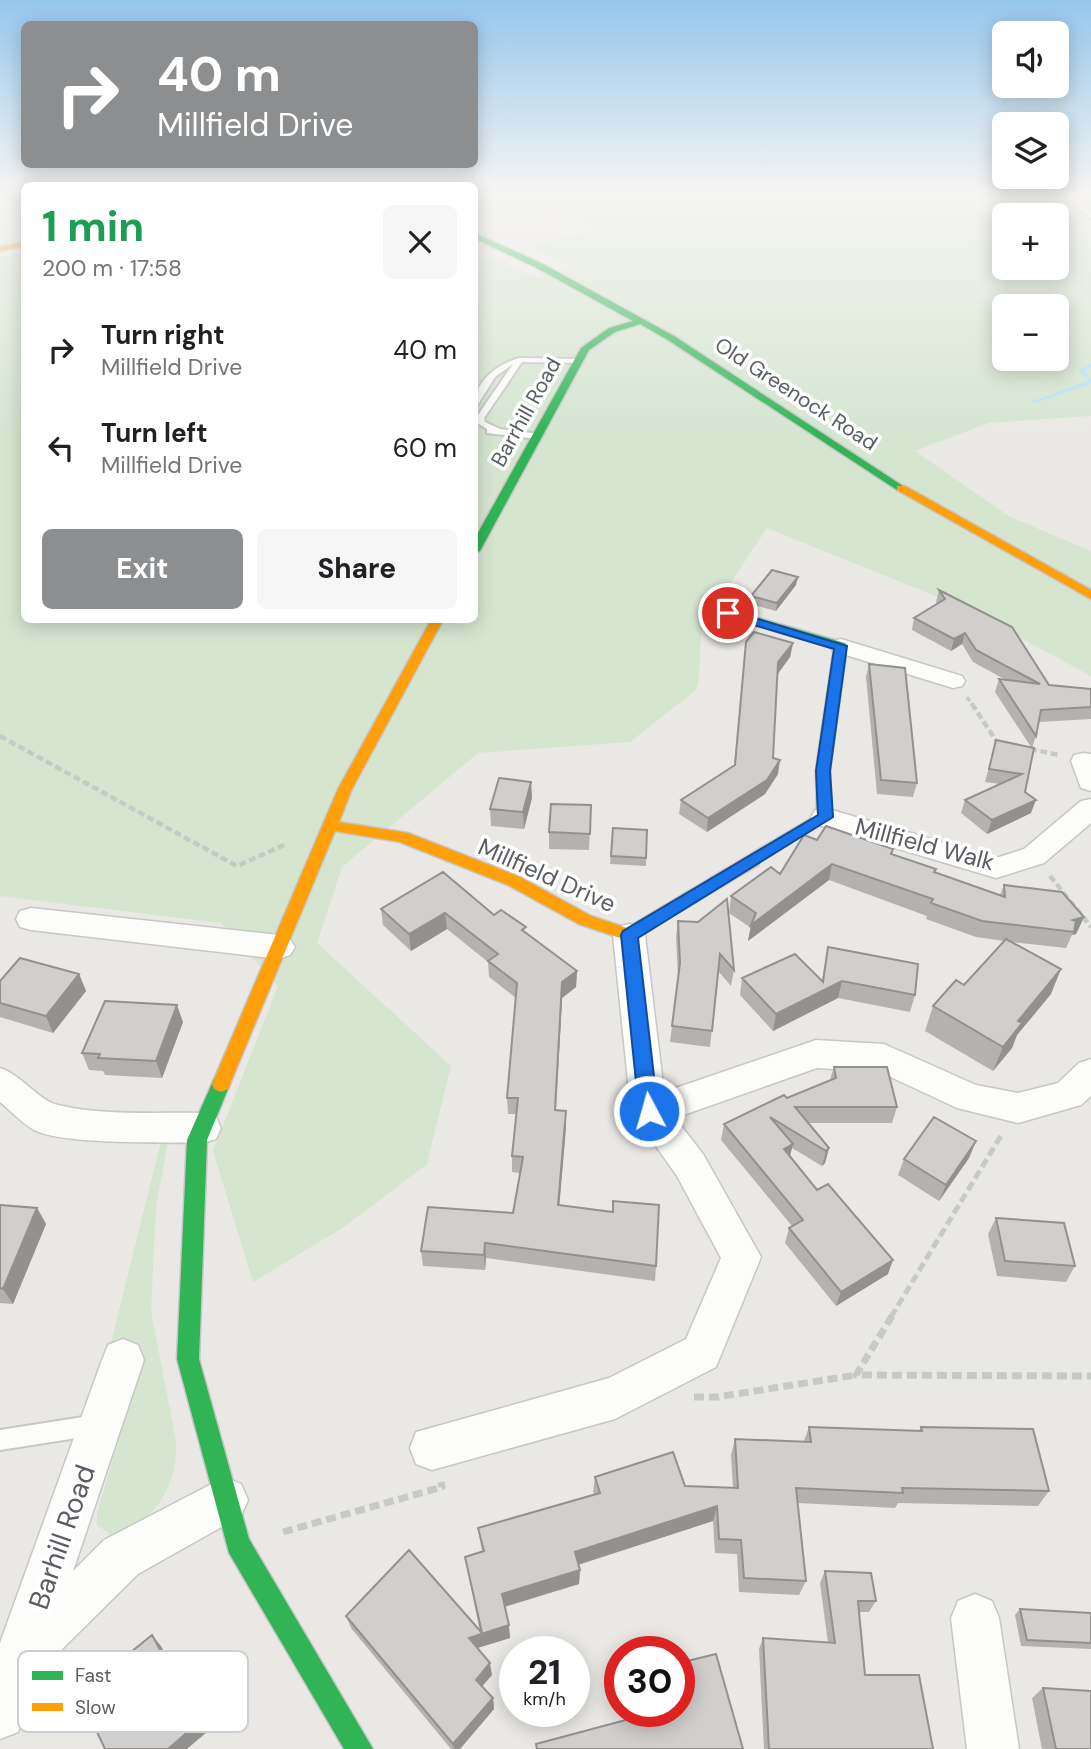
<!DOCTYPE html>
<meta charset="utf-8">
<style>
:root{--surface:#fff;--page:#f6f6f6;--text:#202124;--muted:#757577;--accent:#8c8e90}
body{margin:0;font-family:"DM Sans",sans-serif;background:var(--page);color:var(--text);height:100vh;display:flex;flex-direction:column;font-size:26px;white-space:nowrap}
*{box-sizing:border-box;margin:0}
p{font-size:23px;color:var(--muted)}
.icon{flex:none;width:38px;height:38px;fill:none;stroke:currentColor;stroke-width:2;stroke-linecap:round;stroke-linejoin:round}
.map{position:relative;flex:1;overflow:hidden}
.panel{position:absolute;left:21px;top:182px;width:457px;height:441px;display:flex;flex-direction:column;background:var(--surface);border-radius:10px;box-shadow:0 4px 18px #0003}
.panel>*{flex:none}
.top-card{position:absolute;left:21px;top:21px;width:457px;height:147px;border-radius:10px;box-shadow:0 4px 18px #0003;background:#8c8e90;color:#fff;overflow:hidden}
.buttons{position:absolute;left:992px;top:21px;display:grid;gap:14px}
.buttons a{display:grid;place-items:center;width:77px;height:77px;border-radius:10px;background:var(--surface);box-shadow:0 4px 18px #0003;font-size:35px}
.speed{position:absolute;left:499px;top:1636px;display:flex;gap:14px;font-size:35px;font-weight:700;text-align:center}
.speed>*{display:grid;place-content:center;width:91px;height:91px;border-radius:50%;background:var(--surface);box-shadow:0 4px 18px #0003;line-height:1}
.speed small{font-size:18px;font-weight:400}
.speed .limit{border:10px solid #d22;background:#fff;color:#111}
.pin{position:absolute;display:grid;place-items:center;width:60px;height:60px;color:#fff;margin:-30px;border:4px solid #fff;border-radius:50%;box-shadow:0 2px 7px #0007}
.me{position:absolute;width:77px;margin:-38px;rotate:354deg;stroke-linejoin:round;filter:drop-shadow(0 0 5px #0008)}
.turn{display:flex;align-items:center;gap:24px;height:147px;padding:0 21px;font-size:32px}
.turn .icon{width:91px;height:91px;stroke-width:2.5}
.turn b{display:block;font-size:49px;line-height:60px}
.round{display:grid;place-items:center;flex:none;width:74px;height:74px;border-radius:10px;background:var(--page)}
.headline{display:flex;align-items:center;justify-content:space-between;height:119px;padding:0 21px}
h1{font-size:42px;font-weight:700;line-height:52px;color:#1e9e55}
.primary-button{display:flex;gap:14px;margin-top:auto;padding:14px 21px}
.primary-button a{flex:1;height:80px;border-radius:10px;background:var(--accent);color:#fff;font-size:28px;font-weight:700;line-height:80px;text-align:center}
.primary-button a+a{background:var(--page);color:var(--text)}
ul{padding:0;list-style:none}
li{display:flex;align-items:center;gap:21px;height:98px;padding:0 21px}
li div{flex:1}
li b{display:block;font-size:26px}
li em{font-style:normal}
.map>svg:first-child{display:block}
.green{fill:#d5e5d0;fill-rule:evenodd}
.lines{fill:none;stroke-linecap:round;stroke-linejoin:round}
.stream{fill:#b9e0f3;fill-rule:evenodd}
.lane-casing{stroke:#c6c7c6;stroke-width:4}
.street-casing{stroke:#c6c7c6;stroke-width:3}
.fast-casing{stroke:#c6c6c5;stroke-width:3}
.slow-casing{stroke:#c6c6c5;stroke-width:3}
.path-far3{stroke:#c6cac7;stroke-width:3.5;stroke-dasharray:5 2.5;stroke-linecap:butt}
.path-far2{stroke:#c6cac7;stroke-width:4.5;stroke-dasharray:7 3.5;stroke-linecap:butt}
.path-far1{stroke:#c6cac7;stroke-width:5;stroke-dasharray:9 4.5;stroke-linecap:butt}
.path{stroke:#c6cac7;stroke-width:7;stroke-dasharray:10 5;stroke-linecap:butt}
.lane{fill:#fcfcfb;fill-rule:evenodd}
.street{fill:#fcfcfb;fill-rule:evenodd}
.fast{fill:#30b455;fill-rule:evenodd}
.slow{fill:#ff9f0a;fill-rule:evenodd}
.wall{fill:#b4b2b0}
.shaded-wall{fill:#929190}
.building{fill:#d1cfcd;stroke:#929190;stroke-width:2}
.route{fill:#1a73e8;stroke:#114b97;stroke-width:2}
.labels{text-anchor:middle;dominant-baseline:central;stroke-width:7;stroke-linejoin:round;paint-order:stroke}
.far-street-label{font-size:21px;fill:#5a5e62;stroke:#fff}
.street-label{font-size:24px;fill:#5a5e62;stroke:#fff}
.near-street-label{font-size:28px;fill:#5a5e62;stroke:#fff}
.key{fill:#fff;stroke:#cecfd0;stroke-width:2}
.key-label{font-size:19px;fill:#5a5e62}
</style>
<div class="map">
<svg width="1091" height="1749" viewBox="0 0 1091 1749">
<rect width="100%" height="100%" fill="#eae8e4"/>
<path class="green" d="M24 191V241L0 245V192Z
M474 191H1080L1091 199V416L988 423 915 451 1010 517 1091 551V676L965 608 767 528 702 626 698 685 695 691 630 742 478 753 342 867 317 943 451 1066 427 1164 344 1227 253 1282 213 1151 278 986 221 923 0 896V257L24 253V620H474V253L539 278 572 267 530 245 601 229 560 208 483 222 474 218ZM1004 215H1057V268H1004ZM1004 306H1057V359H1004Z
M170 1132 156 1206 151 1311 176 1441C178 1486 156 1519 116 1538L97 1525V1513L143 1357 108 1355 163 1133Z"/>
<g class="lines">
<path class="stream" d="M1091 364V368L1085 371 1091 378V384L1035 403 1030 402 1088 381 1078 370Z"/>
<g class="lane-casing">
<path id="lane" d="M1062 191H1068L1091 213V218Z
M520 358 578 359 582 361 578 363 522 362 484 418 485 422 500 429 540 434 541 436 537 439 487 433V429L477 423 476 418 513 364 495 377 477 406H474C474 382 498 363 520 358Z
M96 1415 103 1418 106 1425 103 1432 96 1435 0 1450V1430Z"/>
</g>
<g class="street-casing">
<path id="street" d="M841 639 962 676 965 681 962 686 953 688 833 651 829 646 833 641Z
M1084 753 1091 754V791L1081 788 1071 761 1074 755Z
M1091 799V823L1044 863 996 878 815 824 811 817 815 810 825 808 996 858 1024 849 1081 801Z
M31 908 279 935 290 939 295 947 290 955 279 959 31 930 20 927 16 919 20 911Z
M629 924 640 927 645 935 664 1092 816 1040 884 1044 976 1085 1018 1093 1058 1083 1079 1063 1091 1059V1096L1081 1105 1018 1123 957 1108 880 1072 817 1068 675 1118 703 1154 761 1257 716 1367 615 1419 432 1470 416 1464 410 1448 416 1432 609 1378 686 1339 721 1258 677 1176 631 1111 613 935 618 927Z
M0 1068C22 1075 39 1101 58 1105 102 1116 158 1112 203 1113L216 1117 221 1128 216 1139 203 1143C167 1142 62 1145 34 1130 22 1123 11 1111 0 1102Z
M123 1339 138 1345 144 1360 73 1571 104 1540 225 1477 241 1484 248 1500 241 1516 138 1574 40 1671 18 1732 0 1739V1643L102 1360 108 1345Z
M975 1594 992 1601 999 1618 1019 1749H967L951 1618 958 1601Z"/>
</g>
<g class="fast-casing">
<path id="fast" d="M474 233 543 264 674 336 906 488 897 490 668 340 640 324 615 332 589 350 480 551 474 554V540L581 348 609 328 633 321 537 268 474 238Z
M706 603 845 643 847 646 830 770 832 817 752 866 746 865 744 861 746 857 817 815 816 770 834 648 702 610V604Z
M221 1076 228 1079 230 1084 207 1140 199 1359 249 1539 373 1749H344L229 1553 177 1359 187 1140 214 1079Z"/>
</g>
<g class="slow-casing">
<path id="slow" d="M24 242V246L0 251V247Z
M897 486H905L1091 590V599L897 490Z
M431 620H443L352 789 339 822 408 833 520 877 591 916 627 928 746 857H758L760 861 758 865 629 941 579 924 508 885 400 842 335 831 230 1084 228 1089 221 1092 214 1089 212 1084 338 789Z"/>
</g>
<path class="path-far3" d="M967 697 973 706"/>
<path class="path-far2" d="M972 704 997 742 1001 743
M0 736 237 866 286 844
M1030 749 1059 755
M1050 876 1091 927"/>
<path class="path-far1" d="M891 1317 1002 1134"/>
<path class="path" d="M892 1316 856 1375 1091 1376
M694 1397H717L856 1375
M283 1532 442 1487 441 1482"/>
<use href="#lane" class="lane"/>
<use href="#street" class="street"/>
<use href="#fast" class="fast"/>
<use href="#slow" class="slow"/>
</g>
<path class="wall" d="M796 585 776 611 750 604 751 596Z
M939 590 1049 685 1091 689V719L1039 722 1036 736 1032 748 1025 792 1031 813 987 834 961 813 965 800 1000 784 985 782 996 740 1031 747 995 692 999 679 1006 680 973 662 962 644 951 651 912 630 914 618 937 604 936 602Z
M746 642 793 643 790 657 778 674 773 758 778 774 765 794 707 832 679 814 681 800 734 766Z
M869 664 917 783 913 797 877 794 866 677Z
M531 782 532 798 524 829 491 826 490 809Z
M591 805 589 850 549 849V832Z
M613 828 647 830 646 866 610 864Z
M817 840 892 854 935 873 1000 895 1004 885 1084 917 1076 934 1072 935 1066 948 1011 942 1051 994 1017 1035 1012 1048 993 1071 925 1031 933 1006 964 985 1004 941 976 937 926 919 927 916 829 880 748 941 751 928 729 913 731 896 780 874Z
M381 909 494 915 526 933 577 971 576 987 562 998 556 1110 566 1127 559 1206 656 1266 655 1281 486 1258 485 1270 423 1266 421 1251 513 1213 520 1173 512 1172V1156L516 1114H508L507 1098 516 998 489 977 488 962 447 929 411 951 383 925Z
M678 921 698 922 734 970 731 986 718 971 710 1047 670 1042 678 978 676 937Z
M828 947 915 995 910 1012 838 998 773 1031 740 995 742 978 822 980Z
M79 974 86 991 53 1033 0 1017V981Z
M183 1022 162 1078 105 1075 103 1071 89 1070 82 1053Z
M834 1067 897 1107 892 1123H808L829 1148 825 1163 822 1166 792 1148 790 1156 888 1274 836 1306 785 1243 789 1228 792 1226 721 1140 724 1124 830 1080Z
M976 1141 969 1158 939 1201 898 1175 904 1159Z
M0 1205 37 1208 46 1224 13 1304 0 1303Z
M996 1218 1075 1266 1066 1282 997 1276 988 1234Z
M809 1427 919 1431 921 1427 1049 1491 1038 1506 898 1503 895 1508 798 1503 806 1581 799 1595 739 1592 737 1554 715 1553 713 1521 578 1565 580 1570 579 1584 505 1607 510 1638 477 1648 492 1675 482 1686 493 1698 494 1709 460 1749H451L351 1628 346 1616 480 1632 465 1557 482 1552 478 1528 594 1494 593 1492 595 1477 685 1486 733 1488 731 1455 735 1439 804 1441Z
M825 1571 876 1601 869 1612H859L865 1675 933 1749H764L759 1649 763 1638 828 1643 820 1583Z
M1020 1609 1091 1613V1649L1021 1646 1015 1615Z
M1043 1688 1091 1749H1042L1032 1698Z"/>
<path class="shaded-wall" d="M798 577 796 585 776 611 777 603Z
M965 633 962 644 951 651 954 639Z
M793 643 790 657 776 676 778 662Z
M780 760 778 774 765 794 707 832 708 818Z
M531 782 532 798 524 829 523 812Z
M1036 800 1031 813 987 834 992 820Z
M832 864 829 880 748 941 751 925Z
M445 913 447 929 411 951 409 934Z
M1084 917 1076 934 1072 935 1074 932 1073 920Z
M1061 969 1051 994 1017 1035 1012 1048 993 1071 1003 1047 1018 1021Z
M577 971 576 987 562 998 555 1126 562 982Z
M79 974 86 991 53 1033 46 1016Z
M842 981 838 998 773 1031 776 1014Z
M177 1005 183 1022 162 1078 156 1061Z
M566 1111V1127L558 1221V1205Z
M976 1141 969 1158 939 1201 946 1185Z
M793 1144 789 1159 784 1149Z
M829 1148 825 1163 822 1166 826 1151Z
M37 1208 46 1224 13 1304 3 1289Z
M485 1243 486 1258 485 1270 484 1255Z
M893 1260 888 1274 836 1306 841 1292Z
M717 1506 713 1521 574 1566 575 1552Z
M580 1570 579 1584 503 1607 502 1594Z
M509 1625 510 1638 471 1650 469 1638Z
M152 1635 161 1646 207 1732 187 1749H168Z
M490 1663 492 1675 478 1691 476 1680Z
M493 1698 494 1709 460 1749H454L453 1744Z"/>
<path class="building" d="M772 570 798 577 777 603 751 596Z
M939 590 1012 627 1049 685 1091 689V707L1041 710 1036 736 999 679 1040 684 976 650 965 633 954 639 914 618 945 599Z
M754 632 793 643 778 662 773 758 780 760 767 780 708 818 681 800 735 765 746 642Z
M869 664 905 668 917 783 881 780Z
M996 740 1034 748 1025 792 1036 800 992 820 965 800 1022 774 989 769Z
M499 778 531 782 523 812 490 809Z
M551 804 591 805 590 834 549 832Z
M826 826 893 849 891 854 936 869 934 872 1005 897 1004 885 1062 892 1084 917 1073 920 1076 921 1074 932 982 921 931 903 933 899 832 864 751 925 756 913 731 896 771 867 780 874 804 835 817 840Z
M613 828 647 830 646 858 611 856Z
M443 872 494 915 501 910 526 927 522 930 577 971 562 982 555 1110 566 1111 558 1205 613 1212V1201L659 1205 656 1266 485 1243 484 1255 421 1251 428 1207 513 1213 523 1157 512 1156 518 1098H507L517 983 488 961 498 954 445 913 409 934 381 909Z
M727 899 734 970 720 954 712 1031 672 1026 680 963 678 921 698 922Z
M1006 939 1061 969 1018 1021 1022 1023 1003 1047 933 1006 956 980 964 985Z
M828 947 918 964 915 995 842 981 776 1014 742 978 795 954 823 982Z
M20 958 79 974 46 1016 0 1003V981Z
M105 1001 177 1005 156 1061 98 1058 100 1054 82 1053Z
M834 1067H887L897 1107H795L829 1148 826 1151 770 1117 793 1144 784 1149 817 1190 828 1184 893 1260 841 1292 789 1228 803 1220 724 1124 784 1095 787 1098 836 1078Z
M934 1117 976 1141 946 1185 904 1159Z
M0 1205 37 1208 3 1289 0 1288Z
M996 1218 1064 1223 1075 1266 1005 1261Z
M809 1427 922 1431 921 1427 1033 1429 1049 1491 902 1488 903 1493 796 1488 806 1581 744 1578 741 1540 719 1539 717 1506 575 1552 580 1570 502 1594 509 1625 469 1638 490 1663 476 1680 493 1698 453 1744 346 1616 409 1550 482 1633 465 1557 484 1551 478 1528 600 1493 595 1477 673 1452 685 1486 738 1488 735 1439 811 1442Z
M825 1571 871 1573 876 1601H858L865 1675H919L933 1749H769L763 1638 835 1643Z
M1020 1609 1091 1613V1643L1027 1640Z
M152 1635 199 1722 168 1749H105L79 1694Z
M716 1654 743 1749H537L536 1744 652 1713 651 1712H679V1663Z
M1043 1688 1091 1691V1749H1056Z"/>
<linearGradient id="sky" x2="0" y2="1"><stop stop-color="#95c6ec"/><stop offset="0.44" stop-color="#f6f5f3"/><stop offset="1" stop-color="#f6f5f3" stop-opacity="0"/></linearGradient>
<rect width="1091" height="436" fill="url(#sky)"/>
<path class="route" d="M728 610 847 646 830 771 833 817 638 938 658 1111 656 1117 649 1119 642 1117 639 1111 621 935 623 931 818 815 816 771 834 649 724 616V611Z"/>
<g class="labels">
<g class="far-street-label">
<text transform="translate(796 394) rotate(33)">Old Greenock Road</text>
<text transform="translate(526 412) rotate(-61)">Barrhill Road</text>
</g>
<g class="street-label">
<text transform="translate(925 844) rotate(15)">Millfield Walk</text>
<text transform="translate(547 875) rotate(24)">Millfield Drive</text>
</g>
<g class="near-street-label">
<text transform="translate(62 1537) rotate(-71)">Barhill Road</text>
</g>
</g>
<rect x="18" y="1651" width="230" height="81" rx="10" class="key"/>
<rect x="32" y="1671" width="31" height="9" fill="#30b455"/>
<rect x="32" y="1703" width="31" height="8" fill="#ff9f0a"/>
<g class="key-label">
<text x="75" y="1682">Fast</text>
<text x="75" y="1714">Slow</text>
</g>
</svg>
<div class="buttons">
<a><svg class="icon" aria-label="sound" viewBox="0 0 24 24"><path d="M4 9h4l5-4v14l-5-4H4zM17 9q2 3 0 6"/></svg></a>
<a><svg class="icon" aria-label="layers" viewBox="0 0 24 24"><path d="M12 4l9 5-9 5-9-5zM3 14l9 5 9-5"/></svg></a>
<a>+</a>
<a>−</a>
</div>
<div class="speed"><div>21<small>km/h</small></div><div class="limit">30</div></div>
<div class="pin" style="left:728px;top:613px;background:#d93025"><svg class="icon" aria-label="arrive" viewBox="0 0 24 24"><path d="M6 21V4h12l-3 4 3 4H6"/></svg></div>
<svg class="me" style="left:649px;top:1111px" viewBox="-20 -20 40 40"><circle r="17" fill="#1a73e8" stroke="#fff" stroke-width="3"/><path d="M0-11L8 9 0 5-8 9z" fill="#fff"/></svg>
<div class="top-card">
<div class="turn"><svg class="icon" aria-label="right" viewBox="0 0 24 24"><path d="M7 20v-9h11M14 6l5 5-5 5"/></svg><div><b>40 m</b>Millfield Drive</div></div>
</div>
<section class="panel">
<div class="headline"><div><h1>1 min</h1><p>200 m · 17:58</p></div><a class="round"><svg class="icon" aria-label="close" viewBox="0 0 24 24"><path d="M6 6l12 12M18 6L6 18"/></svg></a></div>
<ul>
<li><svg class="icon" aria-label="right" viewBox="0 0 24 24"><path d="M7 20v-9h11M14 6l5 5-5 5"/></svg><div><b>Turn right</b><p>Millfield Drive</p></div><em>40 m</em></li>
<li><svg class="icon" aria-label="left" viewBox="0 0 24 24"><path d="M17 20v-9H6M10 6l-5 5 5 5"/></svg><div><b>Turn left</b><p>Millfield Drive</p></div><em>60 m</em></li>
</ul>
<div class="primary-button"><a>Exit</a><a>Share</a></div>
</section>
</div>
